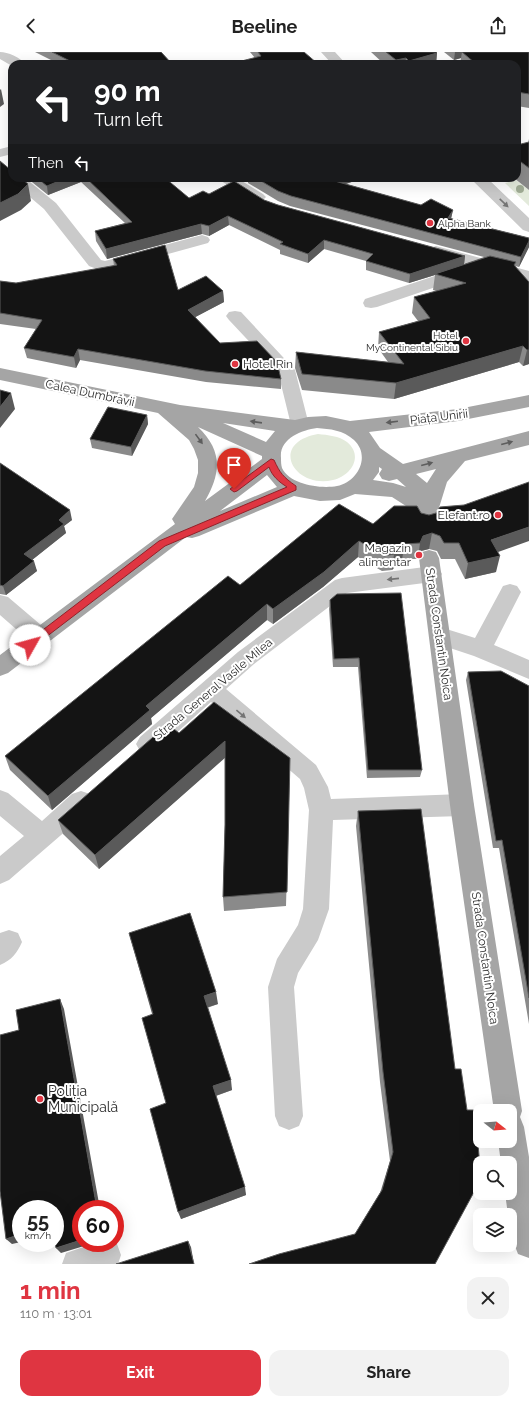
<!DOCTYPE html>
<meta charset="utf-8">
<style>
:root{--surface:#fff;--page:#f2f2f2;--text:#222;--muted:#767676;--accent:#df3541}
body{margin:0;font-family:Raleway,sans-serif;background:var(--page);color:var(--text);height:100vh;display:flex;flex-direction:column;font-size:15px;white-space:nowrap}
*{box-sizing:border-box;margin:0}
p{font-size:13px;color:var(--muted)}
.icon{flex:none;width:22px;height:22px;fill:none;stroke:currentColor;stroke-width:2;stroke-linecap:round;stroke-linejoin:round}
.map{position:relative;height:1212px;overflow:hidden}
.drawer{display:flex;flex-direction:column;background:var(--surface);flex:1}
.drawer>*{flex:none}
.hud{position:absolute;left:8px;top:8px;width:513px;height:122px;border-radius:12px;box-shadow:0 4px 16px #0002;background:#202124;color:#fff;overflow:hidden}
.needle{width:26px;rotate:107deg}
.buttons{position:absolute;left:473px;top:1052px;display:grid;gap:8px}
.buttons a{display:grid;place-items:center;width:44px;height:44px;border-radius:8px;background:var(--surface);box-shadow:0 4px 16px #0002;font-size:20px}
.speed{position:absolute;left:12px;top:1148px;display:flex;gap:8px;font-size:20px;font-weight:700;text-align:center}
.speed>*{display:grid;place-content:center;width:52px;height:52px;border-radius:50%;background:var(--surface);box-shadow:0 4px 16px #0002;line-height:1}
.speed small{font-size:10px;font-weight:400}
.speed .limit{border:6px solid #d22;background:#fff;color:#111}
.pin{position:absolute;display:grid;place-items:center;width:34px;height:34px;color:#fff;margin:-41px -17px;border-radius:50% 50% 50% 0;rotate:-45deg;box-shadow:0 0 4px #0007}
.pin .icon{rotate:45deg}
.me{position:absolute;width:44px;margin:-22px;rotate:52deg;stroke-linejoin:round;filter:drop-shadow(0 0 3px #0008)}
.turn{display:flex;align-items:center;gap:14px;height:84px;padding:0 20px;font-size:18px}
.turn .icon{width:52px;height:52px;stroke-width:2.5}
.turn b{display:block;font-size:28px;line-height:34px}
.then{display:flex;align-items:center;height:38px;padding:0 20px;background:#0003;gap:8px;font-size:15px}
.round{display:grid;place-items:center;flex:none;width:42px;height:42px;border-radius:12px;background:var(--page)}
.headline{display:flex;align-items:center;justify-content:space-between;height:68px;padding:0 20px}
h1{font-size:24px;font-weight:700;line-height:30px;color:var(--accent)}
.cta{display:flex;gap:8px;margin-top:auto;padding:8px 20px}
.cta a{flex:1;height:46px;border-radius:12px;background:var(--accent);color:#fff;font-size:16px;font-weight:700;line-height:46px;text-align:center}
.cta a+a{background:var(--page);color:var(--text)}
header{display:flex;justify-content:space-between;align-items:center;height:52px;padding:0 20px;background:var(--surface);font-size:18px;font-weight:700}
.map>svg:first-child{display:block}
.green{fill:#e3eadb}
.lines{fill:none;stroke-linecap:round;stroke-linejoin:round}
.minor{fill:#cacaca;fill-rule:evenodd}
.major{fill:#a5a5a5;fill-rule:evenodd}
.tree{fill:#9fab94}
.wall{fill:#8a8a8a}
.shaded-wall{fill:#5a5a5a}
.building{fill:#141414;stroke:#5a5a5a}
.oneway{fill:#747474}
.oneway2{fill:#5d5d5d}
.route{fill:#df3541;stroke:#91222a}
.poi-dot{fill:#df3541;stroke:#fff;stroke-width:1.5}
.labels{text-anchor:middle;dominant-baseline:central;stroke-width:4;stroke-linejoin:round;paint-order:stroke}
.far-poi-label{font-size:10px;fill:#2d2d2d;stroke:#fff;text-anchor:start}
.poi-label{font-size:12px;fill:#2d2d2d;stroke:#fff;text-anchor:end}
.street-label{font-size:12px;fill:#2d2d2d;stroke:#fff}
.near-poi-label{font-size:14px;fill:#2d2d2d;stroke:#fff;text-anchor:start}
</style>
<header><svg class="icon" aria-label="back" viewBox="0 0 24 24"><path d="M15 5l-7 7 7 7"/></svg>Beeline<svg class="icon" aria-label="share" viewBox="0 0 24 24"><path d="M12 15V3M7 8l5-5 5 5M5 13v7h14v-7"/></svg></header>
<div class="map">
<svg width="529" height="1212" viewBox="0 0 529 1212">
<rect width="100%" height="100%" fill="#fff"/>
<path class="green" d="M516 128 529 138V154L505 131Z
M318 382C328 383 339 384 347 390 364 404 351 424 333 428 294 437 268 391 318 382Z"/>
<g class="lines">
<path class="minor" d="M0 0C8 0 20 5 25 12H12V14L0 7Z
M321 0H335L346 12H332Z
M12 94V102L0 105V97Z
M12 122V126H25L56 151 101 208 105 209 202 183 208 185 210 188 208 191 110 218C102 219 97 217 89 214L44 157 11 129 8 126Z
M218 126H237L263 142 266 145 263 148 258 150 253 148 221 129Z
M470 126H487L529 166V180L523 178Z
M436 194 529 219V229L430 202 428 199 430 196Z
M462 215 468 216 470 220 468 224 377 255 371 256 365 255 363 251 365 247Z
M235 259 241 260 295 318 309 373 307 378 300 379 293 378 291 373 278 320 229 268 226 264 229 260Z
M432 514 439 516 442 522 439 528 432 530 347 541 254 612 226 637 316 713 328 735 331 747 462 742 471 745 474 753 471 761 462 764 333 768 329 857 318 888 298 921 294 935 303 1064 299 1074 289 1078 279 1074 275 1064 268 935 277 907 298 873 303 857 309 758 304 736 300 727 211 650 156 699 148 702 140 699 136 692 140 685 238 600 335 528 342 526Z
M510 532 517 534 521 540 494 593 529 608V627L474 604 432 590 429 584 432 578 440 575 475 586 503 534Z
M0 543 8 545 48 579 51 585 48 591 40 594 32 591 0 563Z
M0 738 8 741 42 769 72 742 81 739 90 742 93 750 90 758 9 828 0 832V804L24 784 0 764Z
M9 878 18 881 22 890C17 901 12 908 0 913V881Z
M95 1191 117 1192 121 1203 118 1212H62L66 1201Z"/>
<path class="major" d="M0 316 180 353 295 368 308 365 326 364 350 369 458 357 529 343V355L458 369 369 380 380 396 403 412 529 379V393L465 409 447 430 438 459 433 465 436 470 433 475 426 477 419 475 406 454 392 445 355 442 340 448 320 449 294 444 199 484 192 486 186 485 8 621 0 624V603L175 472 172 467 194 435 198 421V408L194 397 189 388 158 361 0 328ZM223 371 275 379 266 390ZM198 375 262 404V407L205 449C221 421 223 399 198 375ZM317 376C330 377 343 378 354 388 371 404 358 430 337 434 321 437 290 433 282 416 281 413 281 409 281 406 279 387 301 378 317 376ZM379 415 382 417 379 422 382 427 389 429 397 427 406 435 393 431 373 428 379 420ZM436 417 427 431 416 422ZM267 423 277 435 220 459Z
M429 498 436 500 439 506 474 753 522 1059 520 1065 524 1075 529 1105V1206L518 1202C513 1189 510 1177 510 1163H508L505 1141H510V1111H501L498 1089H510V1059H494L450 753 419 506 422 500Z"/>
</g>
<circle class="tree" cx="520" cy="137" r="4"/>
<path class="wall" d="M35 0H161L172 12H59Z
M250 0H304L255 6Z
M371 0H436L437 1 436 12H384Z
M444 0H529V56L517 54V12H460L461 6 454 8Z
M529 87V138L514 126H517V93L528 91Z
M27 126H165L189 146 209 142 264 148 278 153 465 204 464 212 484 205 290 154 278 149 248 131V126H363L346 132 421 153 453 158 451 166 529 186V195L519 215 515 214 529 230V312L523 314 519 310 394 347 302 338 295 316 296 300 388 310 378 296 379 280 418 269 412 261 414 245 436 239 433 238 435 223 409 231 366 218V209L324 197 308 211 280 202V198L229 173 209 184 202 182 107 207 96 189 95 179 125 171 81 130 48 143Z
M113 207 178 238 223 239 224 250 195 265 220 291 281 327V337L206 330 80 308 76 316 27 306 24 296 36 277 0 272V229L16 231 114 214Z
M147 363 148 372 132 404 92 396 90 387Z
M0 411 72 468 64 474 66 481 32 508 37 519 6 543 0 542Z
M421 461 497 500 496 520 465 527 455 507H441L437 499 429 497 421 499 418 507H402L392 518 382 519 358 505 323 535 273 572 267 568 151 666 152 672 52 758 10 718 5 704 240 533 373 472Z
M330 548 422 718 420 725 367 726 358 615H333L329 557Z
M468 620 529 634V972L499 796H493L466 628Z
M179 681 290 706 286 854 224 859 223 845 225 773V705L99 817 63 782 58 768Z
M358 759 435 1212 355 1182 380 1141 390 1109 380 1030 356 774Z
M129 881 218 952 207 956 232 1038 216 1044 246 1143 181 1167 166 1051 152 962Z"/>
<path class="shaded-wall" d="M455 0H462L461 6 454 8Z
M437 1 436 12H409V9Z
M406 6 405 12H395L396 8Z
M1 37 4 52 0 55V38Z
M66 126H80L81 130 48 143 47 134Z
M337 126H363L331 137V128Z
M28 132 31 149 21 158 0 169V151Z
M453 158 451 167 448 166Z
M228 164 229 173 209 184V174Z
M201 172 202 182 107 207 106 197Z
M324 188V197L308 211V202Z
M529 189V195L519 215 521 205Z
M465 204 464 213 435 222V223L409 231 410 222Z
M223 239 224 250 188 269V258Z
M523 294 519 310 394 347 396 331Z
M78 297 80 308 76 316 74 305Z
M527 298H529V312L523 314Z
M11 341 15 357 0 376V355Z
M147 363 148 372 132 404 131 395Z
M70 458 72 468 64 474 66 481 27 512 24 502 59 468Z
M529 475V489L487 504 491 488Z
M432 481 429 497 421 499 418 507 420 491 423 484Z
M359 489 358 505 323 535 273 572V557Z
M405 492 402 507 392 518 394 502Z
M500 504 496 520 465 527 468 511Z
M34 509 37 519 6 543 3 534Z
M267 552V568L151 666 152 672 52 758 48 744 146 654Z
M225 689 226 705 99 817 95 803Z
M216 940 218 952 205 956 204 944Z
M60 947 64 957 100 1157H97Z
M231 1028 232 1038 215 1044 213 1034Z
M245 1135 246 1143 181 1167 178 1160Z
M21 1182V1190L12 1192 6 1187Z
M81 1188V1191H94L61 1201 56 1196Z
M188 1189 191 1195 194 1212Z"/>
<path class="building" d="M52 0H161L172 12H76Z
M258 0H304L318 12H230L261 4Z
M386 0H436L437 1 409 9 406 6 396 8Z
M462 0H529V42L517 40V12H476Z
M529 90V116L517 107V93Z
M0 109 12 119V126H21L28 132 18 142 0 151Z
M37 126H66L47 134Z
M86 126H165L189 146 203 139 209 142 234 129 264 148 278 153 465 204 410 222 366 209 373 202 324 188 308 202 280 192 283 190 228 164 209 174 201 172 106 197 95 179 132 170Z
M256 126H337L331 128 421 153 431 147 453 158 448 166 529 186V189L521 205 291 144 278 139Z
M165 193 178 238 206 224 223 239 188 258 220 291 257 289 277 310 281 327 205 319 78 297 74 305 24 296 42 268 0 261V229L16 231 117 213 113 207Z
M490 204 516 210 514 213 529 230V298H527L523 294 396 331 302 322 296 300 404 312 379 280 430 266 414 245 466 231 435 222Z
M0 338 11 341 0 355Z
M108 355 147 363 131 395 90 387Z
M0 411 70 458 59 468 64 472 24 502 34 509 3 534 0 533Z
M529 430V475L491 488 500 504 468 511 459 491H444L440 484 432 481 423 484 420 491 405 492 394 502 384 504 359 489 324 520 273 557 267 552 146 654 150 658 48 744 5 704 228 524 240 533 339 452 373 472 394 454H417L421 461 429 463 436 461 440 455 464 453Z
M401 541 422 718H368L359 606 334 607 330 548 337 542Z
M501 619 529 634V946L502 788 496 789 468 620Z
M214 650 290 706 287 840 223 845 225 773V689L95 803 58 768 168 672 179 681Z
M421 757 455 1017H461L467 1058H475L480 1115V1129L435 1212H249L279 1202 355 1182 382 1138 393 1100 383 1020 358 759Z
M190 861 216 940 204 944 231 1028 213 1034 245 1135 178 1160 150 1057 166 1051 142 966 153 962 129 881Z
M60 947 97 1157H81V1188L56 1196 55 1191V1157H21V1182L6 1187 0 1139V983L19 978 16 958Z
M188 1189 194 1212H116Z"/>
<defs><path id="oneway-solid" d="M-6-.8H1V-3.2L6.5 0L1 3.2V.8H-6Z"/></defs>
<g class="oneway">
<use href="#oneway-solid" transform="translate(504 151) rotate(44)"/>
<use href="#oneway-solid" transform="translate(393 527) rotate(174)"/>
<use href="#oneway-solid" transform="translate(241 662) rotate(40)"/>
</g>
<g class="oneway2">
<use href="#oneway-solid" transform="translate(256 370) rotate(-172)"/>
<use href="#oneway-solid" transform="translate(392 370) rotate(173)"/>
<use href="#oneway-solid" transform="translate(199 387) rotate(54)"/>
<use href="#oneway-solid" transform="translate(507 391) rotate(-15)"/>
<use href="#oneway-solid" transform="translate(427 412) rotate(-15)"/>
</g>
<path class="route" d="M271 407 274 408C280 421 283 425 296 434V438L165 494 33 595H27L25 593 27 590 159 489 287 435C279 430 272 424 269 415L237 439 234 440 230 437Z"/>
<g class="poi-dot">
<circle cx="430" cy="171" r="4"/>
<circle cx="466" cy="289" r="4"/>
<circle cx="235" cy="312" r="4"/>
<circle cx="498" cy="463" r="4"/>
<circle cx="419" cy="503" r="4"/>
<circle cx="40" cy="1047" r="4"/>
</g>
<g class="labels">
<g class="far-poi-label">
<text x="438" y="171">Alpha Bank</text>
<text x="458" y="283" text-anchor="end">Hotel<tspan x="458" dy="12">MyContinental Sibiu</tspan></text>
</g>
<g class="poi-label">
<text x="243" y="312" text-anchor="start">Hotel Rin</text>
<text x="490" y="463">Elefant.ro</text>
<text x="411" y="496">Magazin<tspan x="411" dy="14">alimentar</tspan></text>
</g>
<g class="street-label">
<text transform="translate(90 341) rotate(12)">Calea Dumbrăvii</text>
<text transform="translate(439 365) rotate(-7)">Piața Unirii</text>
<text transform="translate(439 582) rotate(82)">Strada Constantin Noica</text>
<text transform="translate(213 637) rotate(-40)">Strada General Vasile Milea</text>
<text transform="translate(485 906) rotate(82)">Strada Constantin Noica</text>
</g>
<g class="near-poi-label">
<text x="48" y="1039">Poliția<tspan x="48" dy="16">Municipală</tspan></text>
</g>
</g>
</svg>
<div class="buttons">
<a><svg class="needle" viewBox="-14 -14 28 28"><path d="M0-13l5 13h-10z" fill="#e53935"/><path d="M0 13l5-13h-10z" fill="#767676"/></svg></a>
<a><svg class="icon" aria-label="search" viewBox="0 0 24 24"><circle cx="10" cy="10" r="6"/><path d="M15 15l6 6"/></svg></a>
<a><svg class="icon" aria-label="layers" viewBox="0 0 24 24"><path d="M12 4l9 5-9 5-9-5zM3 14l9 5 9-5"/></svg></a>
</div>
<div class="speed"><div>55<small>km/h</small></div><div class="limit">60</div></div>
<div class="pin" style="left:234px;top:437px;background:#d93025"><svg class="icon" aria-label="arrive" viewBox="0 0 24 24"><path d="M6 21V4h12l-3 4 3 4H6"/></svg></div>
<svg class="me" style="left:30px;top:593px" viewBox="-20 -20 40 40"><circle r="19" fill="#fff"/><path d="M0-13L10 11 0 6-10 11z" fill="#df3541"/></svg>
<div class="hud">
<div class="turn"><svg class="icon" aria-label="left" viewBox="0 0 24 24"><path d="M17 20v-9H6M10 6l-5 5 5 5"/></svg><div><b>90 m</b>Turn left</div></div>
<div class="then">Then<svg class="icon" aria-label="left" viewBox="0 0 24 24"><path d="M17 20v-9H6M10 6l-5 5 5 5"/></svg></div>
</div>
</div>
<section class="drawer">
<div class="headline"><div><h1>1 min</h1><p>110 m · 13:01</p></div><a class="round"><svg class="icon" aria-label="close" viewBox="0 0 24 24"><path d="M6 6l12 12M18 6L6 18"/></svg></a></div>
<div class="cta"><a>Exit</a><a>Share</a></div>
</section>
